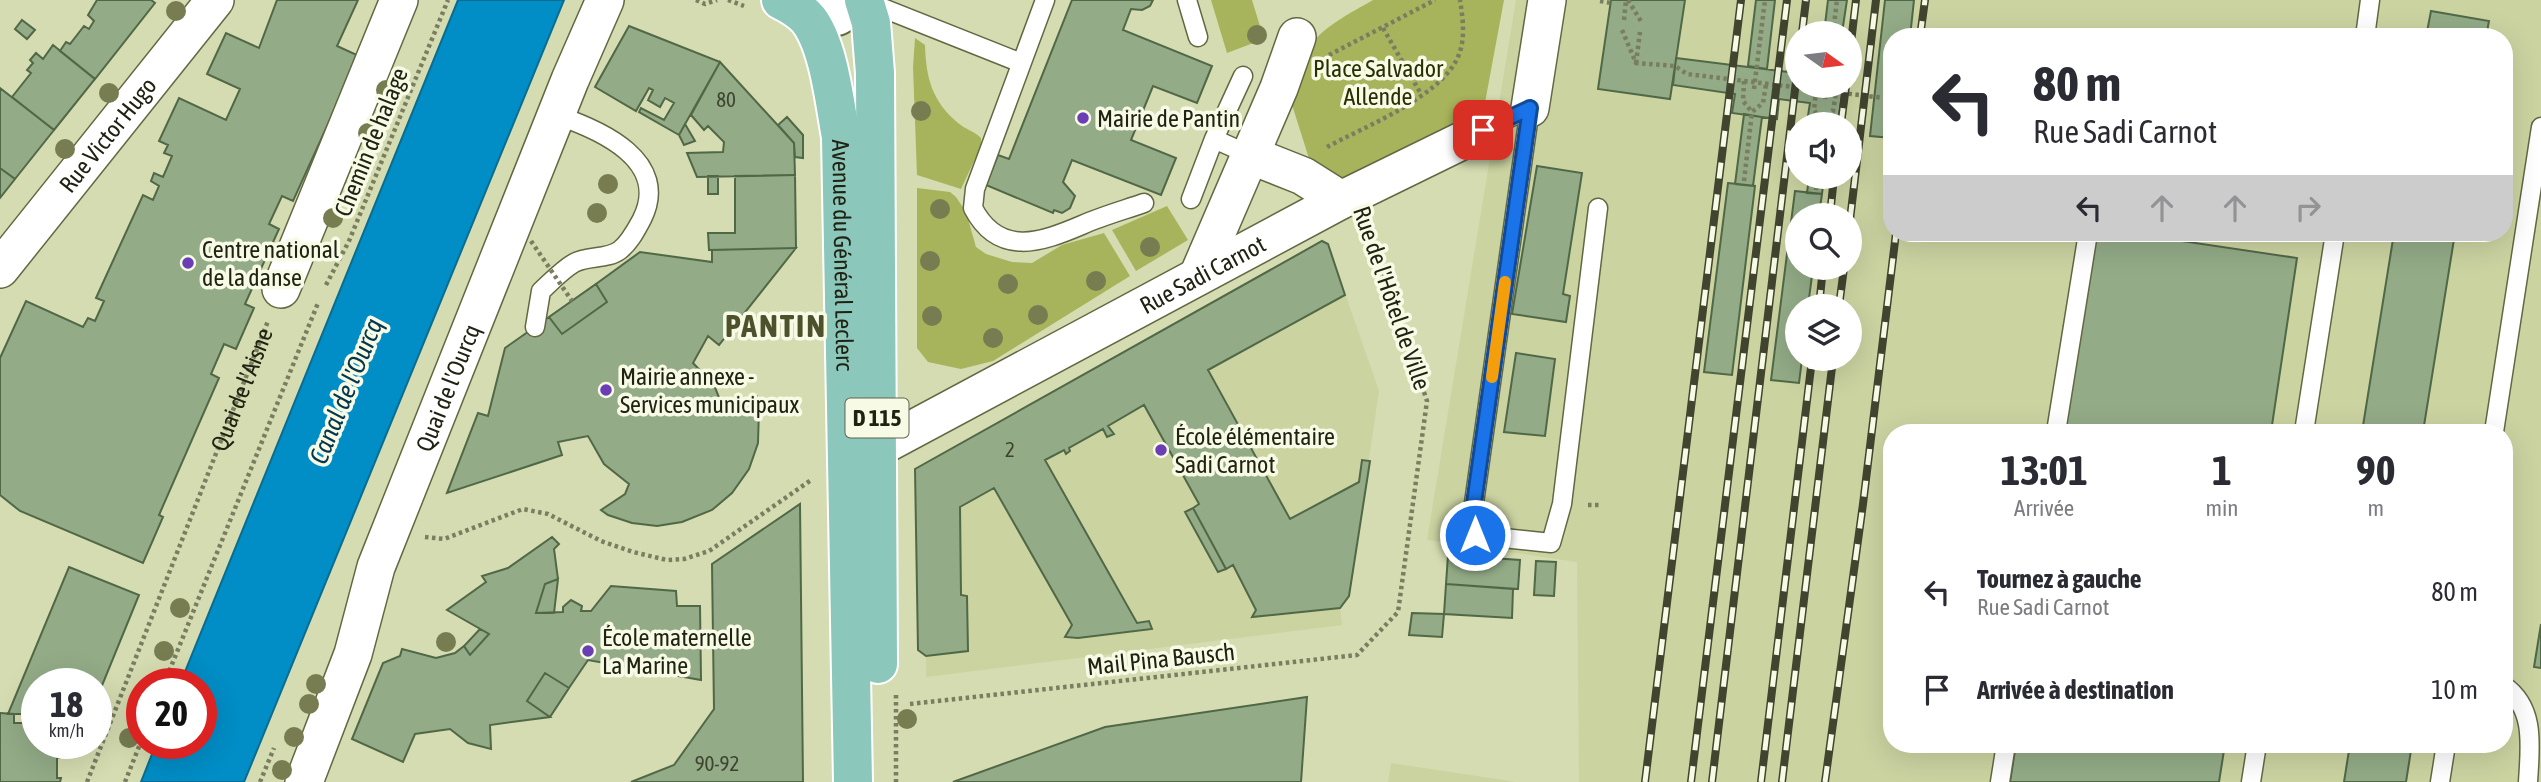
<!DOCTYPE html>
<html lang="fr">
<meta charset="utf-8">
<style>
:root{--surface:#fff;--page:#f2f2f3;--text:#2b2b33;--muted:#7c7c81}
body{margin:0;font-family:"Asap Condensed",sans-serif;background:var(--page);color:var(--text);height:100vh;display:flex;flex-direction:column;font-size:26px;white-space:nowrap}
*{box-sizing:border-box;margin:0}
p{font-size:23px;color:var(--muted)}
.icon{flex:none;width:38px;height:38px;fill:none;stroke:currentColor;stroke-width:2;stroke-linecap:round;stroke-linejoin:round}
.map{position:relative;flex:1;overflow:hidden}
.side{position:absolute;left:1883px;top:424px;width:630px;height:329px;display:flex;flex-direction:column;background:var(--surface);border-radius:28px;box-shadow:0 7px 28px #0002}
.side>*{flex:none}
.hud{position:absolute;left:1883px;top:28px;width:630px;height:214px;border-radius:28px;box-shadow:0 7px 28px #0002;background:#fff;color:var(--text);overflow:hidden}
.needle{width:46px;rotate:104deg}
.controls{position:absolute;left:1785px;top:21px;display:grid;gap:14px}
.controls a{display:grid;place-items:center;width:77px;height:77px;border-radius:50%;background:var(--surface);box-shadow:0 7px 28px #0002;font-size:35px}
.speed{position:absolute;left:21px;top:668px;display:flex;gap:14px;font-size:35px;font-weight:700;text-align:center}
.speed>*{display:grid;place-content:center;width:91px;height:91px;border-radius:50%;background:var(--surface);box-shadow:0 7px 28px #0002;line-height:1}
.speed small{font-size:18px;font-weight:400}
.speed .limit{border:10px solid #d22;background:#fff;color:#111}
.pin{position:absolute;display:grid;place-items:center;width:60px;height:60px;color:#fff;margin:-30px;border-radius:14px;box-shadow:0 4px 10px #0006}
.me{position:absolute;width:77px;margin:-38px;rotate:0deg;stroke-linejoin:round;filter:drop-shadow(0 0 5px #0008)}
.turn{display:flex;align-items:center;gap:24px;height:147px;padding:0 35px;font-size:32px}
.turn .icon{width:91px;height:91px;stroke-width:2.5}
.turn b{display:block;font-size:49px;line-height:60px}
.lanes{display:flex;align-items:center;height:66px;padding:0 35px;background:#0003;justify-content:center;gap:35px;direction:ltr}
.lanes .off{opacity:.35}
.eta{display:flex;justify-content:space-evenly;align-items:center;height:119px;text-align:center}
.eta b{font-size:42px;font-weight:700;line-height:49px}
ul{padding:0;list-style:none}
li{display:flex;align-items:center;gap:21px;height:98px;padding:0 35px}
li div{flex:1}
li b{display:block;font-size:26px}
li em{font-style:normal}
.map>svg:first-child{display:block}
.built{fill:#cbd3a1;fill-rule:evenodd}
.green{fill:#a7b45b}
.water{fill:#018dc6;stroke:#0a6d90;stroke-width:2}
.building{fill:#93ab87;stroke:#516847;stroke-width:2}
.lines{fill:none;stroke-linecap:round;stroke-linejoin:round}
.lane-casing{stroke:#626842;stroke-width:21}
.street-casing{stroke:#626842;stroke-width:40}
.secondary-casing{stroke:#626842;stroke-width:42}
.primary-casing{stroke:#fff;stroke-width:42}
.path{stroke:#797e60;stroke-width:4.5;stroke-dasharray:3.5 3.5;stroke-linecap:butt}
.lane{stroke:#fff;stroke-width:18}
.street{stroke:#fff;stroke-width:37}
.secondary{stroke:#fff;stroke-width:38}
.primary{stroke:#8bc7ba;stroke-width:38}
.rail-casing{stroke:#41442f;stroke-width:8}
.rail{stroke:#f7fbe5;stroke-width:5;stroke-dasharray:16;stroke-linecap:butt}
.path-bridge{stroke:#797e60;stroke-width:4.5;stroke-dasharray:3.5 3.5;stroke-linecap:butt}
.tree{fill:#777d51}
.route-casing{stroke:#114b97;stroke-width:18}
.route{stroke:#1a73e8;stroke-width:12}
.slow{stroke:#f59e0b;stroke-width:12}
.poi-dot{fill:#6b3eb6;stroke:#f7fbe5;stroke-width:2.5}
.labels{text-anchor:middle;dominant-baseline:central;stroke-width:7;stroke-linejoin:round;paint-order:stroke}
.number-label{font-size:21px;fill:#3d442f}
.shield{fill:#f7fbe5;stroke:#606351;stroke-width:2}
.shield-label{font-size:23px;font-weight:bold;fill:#202212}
.park-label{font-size:24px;fill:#2a2f02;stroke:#f7fbe5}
.poi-label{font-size:24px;fill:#202212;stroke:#f7fbe5;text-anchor:start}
.street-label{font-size:24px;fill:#202212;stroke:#f7fbe5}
.water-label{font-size:26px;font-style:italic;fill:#05364e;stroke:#f7fbe5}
.district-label{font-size:32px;font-weight:bold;letter-spacing:2px;fill:#4d522c;stroke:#f7fbe5}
</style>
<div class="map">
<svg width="2541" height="782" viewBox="0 0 2541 782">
<rect width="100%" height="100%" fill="#d5dcb1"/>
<path class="built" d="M1516 0H2541V782H1579L1577 562 1427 540ZM1797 33H1850V86H1797ZM1892 37H2504V233H1892ZM1797 124H1850V177H1797ZM1797 215H1850V268H1797ZM1797 306H1850V359H1797ZM1892 432H2504V744H1892Z
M1322 241 1328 244 1379 391 1349 596 1340 608 1342 625 926 677V656L918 650 915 469Z
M1391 763 1516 782H1388Z"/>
<path class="green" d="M1211 0H1252L1264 39 1227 53Z
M1373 0H1504L1484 108 1348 182 1312 168 1287 89C1311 34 1322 29 1373 0Z
M915 38 925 45C926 78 932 101 958 123 965 129 974 131 981 138V146L961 189 917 175 913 67Z
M917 188 950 192 956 197 966 212 976 247 986 254 1012 262 1032 263 1062 245 1104 233 1130 276 993 361 961 369 928 362 917 348Z
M1167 206 1188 240 1136 271 1112 230Z"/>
<path class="water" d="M458 0H564L244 782H141L156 744H201V684H180Z"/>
<path class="building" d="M97 0H151L155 3 95 79 60 51 66 42 70 44 84 26 89 29 94 21 88 15Z
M277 0H358L337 46 359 56 293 201 282 196 269 224 279 229 245 304 254 308 236 349 224 344 211 374 219 378 159 515 163 517 143 563 20 511 0 495V358L26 301 83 327 88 318 95 321 104 301 96 298 143 195 153 200 159 186 151 181 154 173 163 177 172 156 164 153 168 145 159 141 179 98 226 120 240 89 207 74 226 33 259 48Z
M1072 0H1153L1150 6 1142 10 1131 9 1123 30 1212 66 1197 103 1153 86 1131 140 1176 158 1161 195 1072 160 1063 182 1075 196 1070 208 1062 213 1054 210 1053 213 986 185 998 155 1009 159Z
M1611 0H1685L1670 99 1598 89Z
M1756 0H1775L1767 69 1748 66Z
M1828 0H1847L1842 33H1824Z
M1885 0H1914L1910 37H1892V138L1870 136Z
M2431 11 2489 21 2486 37H2426Z
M22 20 35 30 27 39 15 29Z
M629 26 720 62 679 135 639 112 641 108 664 120 674 103 665 98 660 107 648 100 653 90 649 88 636 111 595 87Z
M53 45 95 79 54 130 12 97 31 73 27 70 33 63 30 60 36 53 43 59Z
M1676 58 1797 73V86H1843L1838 124 1807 122 1810 103 1779 99 1777 119 1732 113 1735 94 1673 85Z
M720 62 794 143 795 175 697 177 687 153 723 152 724 142 708 126 704 130 691 115Z
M0 88 54 130 15 179 0 168Z
M1744 114 1762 117 1753 186 1735 184Z
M787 117 803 135V158L795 157 794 143 778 125Z
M685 124 695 141 684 145 679 135Z
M1537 166 1582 173 1563 294 1570 296 1566 322 1512 314Z
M0 168 15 179 0 198Z
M795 175 796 248 709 250 708 233H735V176Z
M708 176H718V194H708Z
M1809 177H1824L1822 194 1807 193Z
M1728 183 1755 186 1732 375 1704 372Z
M1795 191 1822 194 1819 215H1797V268H1813L1808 306H1797V359H1802L1799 383 1771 380Z
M2092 233H2128L2297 258 2271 432H2062Z
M2394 233H2455L2423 432H2362Z
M1322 241 1328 244 1345 295 1208 370 1290 519 1359 482 1362 460 1370 461 1349 596 1340 608 1252 617 1256 610 1233 565 1226 569 1193 508 1199 504 1144 405 1108 426 1114 434 1107 437 1103 429 1069 448 1070 451 1066 454 1064 450 1045 460 1137 623 1149 621 1152 629 1078 638 1065 637 1072 625 994 488 960 507 961 595 967 596 968 651 926 656 918 650 915 469Z
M796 248 719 345 708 336 693 363 714 385 725 412 736 411 757 397 759 408 758 443 749 469 732 493 712 510 682 522 657 526 632 523 608 515 601 510 625 494 629 484 604 464 588 436 558 442 562 455 447 493 478 413 488 416 505 348 549 317 562 334 607 302 596 284 640 252 712 262V250Z
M596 284 607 302 562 334 549 317Z
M1516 353 1555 359 1545 436 1504 432Z
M800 504 803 782H631L674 765 714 709 712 564Z
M1193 508 1226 569 1218 572 1185 512Z
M552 537 559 544 554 549 558 579 545 584 536 613 563 612V607L571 600 582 606 581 611H591L611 586 676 591 677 606H700L701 680 588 660 569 688 545 673 527 701 550 717 490 725 491 749 468 743 450 729 415 734 403 762 352 739 383 663 400 656 402 649 436 658 455 653 464 646 470 655 489 634 447 610 486 582 482 576 508 568Z
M1448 555 1520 560 1518 589 1446 584Z
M1536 561 1556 562 1554 596 1534 595Z
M69 567 139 595 101 688H96V684H37V714H8Z
M558 579 554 613H536L545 584Z
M1446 584 1513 589 1512 618 1444 614Z
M1412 613 1444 614 1442 637 1409 635Z
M2541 624V668L2534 667Z
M480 629 489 634 470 655 464 646Z
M545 673 569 688 550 717 527 701Z
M1307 697 1301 782H953L1105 727Z
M0 713 14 714V723H37V744H58L61 757 57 758V778H61L60 782H0Z
M2016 744H2225L2219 782H2010Z
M2350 744H2412L2406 782H2344Z"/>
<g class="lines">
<g class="lane-casing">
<path id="lane" d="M1045 0 975 189 973 208C999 258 1042 242 1082 225 1102 216 1124 210 1144 203
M1187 0 1198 37
M865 1 1021 63
M2365 37 2370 0
M1243 76 1214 139 1250 155
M1530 108 1474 503 1475 535 1551 543 1562 504 1598 208
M1484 130 1530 108
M1191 199 1214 139
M535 327 541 291C551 282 562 270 574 263 588 255 607 260 620 250 630 242 636 230 642 219 671 161 601 130 556 115
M2056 432 2088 233
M2304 432 2335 233
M2494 432 2541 127
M2504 686C2536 708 2530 747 2528 782
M2000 782 2006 744
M2251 782 2257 744
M2440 782 2446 744"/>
</g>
<g class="street-casing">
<g id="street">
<path d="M1530 108 1547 0"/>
<path d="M1250 155 1303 176 1341 200"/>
<path id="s2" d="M0 269 215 0"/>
<path d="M1198 276 1279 88 1297 37"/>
<path d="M281 289 399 0"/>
<path id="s3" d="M878 448 1341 200 1484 130"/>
<path id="s4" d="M304 782 353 654 376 567 570 80 605 0"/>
</g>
</g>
<g class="secondary-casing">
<path id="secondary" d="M811 0 808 19 837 16 865 0"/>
</g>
<g class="primary-casing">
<g id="primary">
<path id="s5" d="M781 0C789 4 802 12 808 19 829 45 835 105 841 137L853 782"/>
<path d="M864 0 871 23 875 73 878 664"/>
</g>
</g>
<g class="path">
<path d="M696 0 705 4 717 0"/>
<path d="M728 0 744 6"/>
<path d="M1628 0 1642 23"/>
<path d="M1600 1 1611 3"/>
<path d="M1624 20 1626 0"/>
<path d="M1383 28 1421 94"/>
<path d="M1622 30 1636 63 1675 66 1687 74 1892 99"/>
<path d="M1833 33 1837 0"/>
<path d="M1329 55 1435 0"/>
<path d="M1636 63 1640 32"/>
<path d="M1744 81 1743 101 1752 112 1763 103 1766 84"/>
<path d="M1754 89 1765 0"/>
<path d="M1816 90 1814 110 1822 122 1833 111 1836 93"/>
<path d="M1825 99 1827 86"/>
<path d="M1327 147C1364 127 1438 98 1457 59 1466 41 1463 19 1460 0"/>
<path d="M1744 181 1752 112"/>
<path d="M1816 190 1817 177"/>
<path d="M326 285 349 241 448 0"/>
<path d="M1588 505H1601"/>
<path d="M425 537 444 539 523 509 548 514 601 541 633 552 667 560 684 559 709 551 811 480"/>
<path d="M164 684 318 303"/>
<path d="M896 695V782"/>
<path d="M910 704 1357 655 1398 612 1427 401 1368 226"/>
<path id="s1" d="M87 782 268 321"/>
<path d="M125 782 142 739"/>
<path d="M260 782 274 748"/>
</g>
<use href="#lane" class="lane"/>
<use href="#street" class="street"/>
<use href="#secondary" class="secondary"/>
<use href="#primary" class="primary"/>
<g class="rail-casing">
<path id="rail" d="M1802 33 1806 0
M1920 37 1925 0
M1850 51 1856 0
M1841 124 1846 86
M1830 215 1834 177
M1850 220 1876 0
M1819 306 1823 268
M1839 306 1844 268
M1645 782 1741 0
M1691 782 1787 0
M1712 782 1797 73
M1761 782 1812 359
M1782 782 1833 359
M1825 782 1863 504 1896 233"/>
</g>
<use href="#rail" class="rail"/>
<path class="path-bridge" d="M531 241 572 301"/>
</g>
<g class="tree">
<circle cx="176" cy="11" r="10"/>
<circle cx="1257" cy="35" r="10"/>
<circle cx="386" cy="90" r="10"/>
<circle cx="109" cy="93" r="10"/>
<circle cx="921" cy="111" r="10"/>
<circle cx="368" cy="133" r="10"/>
<circle cx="65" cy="149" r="10"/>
<circle cx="608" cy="184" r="10"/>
<circle cx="940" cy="209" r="10"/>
<circle cx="597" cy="213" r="10"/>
<circle cx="333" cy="218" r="10"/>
<circle cx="1150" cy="247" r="10"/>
<circle cx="930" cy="261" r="10"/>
<circle cx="1096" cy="281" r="10"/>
<circle cx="1008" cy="284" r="10"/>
<circle cx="1038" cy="315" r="10"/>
<circle cx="932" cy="316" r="10"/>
<circle cx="993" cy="338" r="10"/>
<circle cx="180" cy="608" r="10"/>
<circle cx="446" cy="642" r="10"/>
<circle cx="164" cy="651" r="10"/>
<circle cx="316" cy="684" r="10"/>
<circle cx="309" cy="704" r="10"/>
<circle cx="907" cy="719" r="10"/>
<circle cx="294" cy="737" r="10"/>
<circle cx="129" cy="738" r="10"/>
<circle cx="282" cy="770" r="10"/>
</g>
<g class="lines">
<g class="route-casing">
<path id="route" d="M1475 535 1474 503 1530 108 1483 130"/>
</g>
<use href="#route" class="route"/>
<path class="slow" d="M1492 377 1505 282"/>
</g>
<g class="poi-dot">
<circle cx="1083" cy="118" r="7"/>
<circle cx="188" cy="263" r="7"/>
<circle cx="606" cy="390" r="7"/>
<circle cx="1161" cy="450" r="7"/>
<circle cx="588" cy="651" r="7"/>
</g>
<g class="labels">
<g class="number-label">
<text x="726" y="99">80</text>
<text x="1010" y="449">2</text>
<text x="717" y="763">90-92</text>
</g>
<rect class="shield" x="845.5" y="398.5" width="63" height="39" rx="5"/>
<g class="shield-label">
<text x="877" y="418">D 115</text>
</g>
<g class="park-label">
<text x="1378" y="68">Place Salvador<tspan x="1378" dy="28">Allende</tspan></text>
</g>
<g class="poi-label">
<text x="1097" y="118">Mairie de Pantin</text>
<text x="202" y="249">Centre national<tspan x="202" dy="28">de la danse</tspan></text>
<text x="620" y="376">Mairie annexe -<tspan x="620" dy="28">Services municipaux</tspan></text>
<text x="1175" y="436">École élémentaire<tspan x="1175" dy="28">Sadi Carnot</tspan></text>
<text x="602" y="637">École maternelle<tspan x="602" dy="28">La Marine</tspan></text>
</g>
<g class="street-label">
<text stroke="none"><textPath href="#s2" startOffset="172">Rue Victor Hugo</textPath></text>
<text transform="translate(371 142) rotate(-68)">Chemin de halage</text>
<text stroke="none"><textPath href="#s5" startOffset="275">Avenue du Général Leclerc</textPath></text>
<text stroke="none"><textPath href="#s3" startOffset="368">Rue Sadi Carnot</textPath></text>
<text transform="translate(1392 298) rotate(71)">Rue de l'Hôtel de Ville</text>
<text stroke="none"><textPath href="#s4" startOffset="420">Quai de l'Ourcq</textPath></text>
<text stroke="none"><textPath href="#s1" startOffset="422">Quai de l'Aisne</textPath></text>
<text transform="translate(1161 659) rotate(-6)">Mail Pina Bausch</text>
</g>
<g class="water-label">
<text transform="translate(346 391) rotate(-68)">Canal de l'Ourcq</text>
</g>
<g class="district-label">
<text x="776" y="325">PANTIN</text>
</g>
</g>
</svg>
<div class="controls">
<a><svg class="needle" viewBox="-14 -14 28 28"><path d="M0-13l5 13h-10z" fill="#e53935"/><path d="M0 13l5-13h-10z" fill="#7c7c81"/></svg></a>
<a><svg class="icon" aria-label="sound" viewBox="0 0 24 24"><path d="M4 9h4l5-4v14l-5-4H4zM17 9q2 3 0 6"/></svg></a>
<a><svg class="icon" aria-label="search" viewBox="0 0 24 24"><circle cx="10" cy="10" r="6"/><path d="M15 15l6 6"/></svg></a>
<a><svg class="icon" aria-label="layers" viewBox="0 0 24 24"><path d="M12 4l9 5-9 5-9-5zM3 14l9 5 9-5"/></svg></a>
</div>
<div class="speed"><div>18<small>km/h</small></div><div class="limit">20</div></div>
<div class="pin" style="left:1483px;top:130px;background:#d93025"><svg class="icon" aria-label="arrive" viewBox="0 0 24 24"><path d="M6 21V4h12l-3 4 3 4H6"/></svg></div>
<svg class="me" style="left:1475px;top:535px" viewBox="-20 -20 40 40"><circle r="17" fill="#1a73e8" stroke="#fff" stroke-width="3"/><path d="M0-11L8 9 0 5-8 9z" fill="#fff"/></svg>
<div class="hud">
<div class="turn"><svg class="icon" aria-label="left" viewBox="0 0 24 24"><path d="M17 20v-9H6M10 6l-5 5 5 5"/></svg><div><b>80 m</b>Rue Sadi Carnot</div></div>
<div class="lanes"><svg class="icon" aria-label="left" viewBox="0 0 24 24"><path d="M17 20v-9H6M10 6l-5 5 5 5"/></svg><svg class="icon off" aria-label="ahead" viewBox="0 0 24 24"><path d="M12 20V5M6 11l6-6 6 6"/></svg><svg class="icon off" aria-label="ahead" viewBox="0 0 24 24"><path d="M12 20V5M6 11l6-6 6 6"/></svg><svg class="icon off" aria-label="right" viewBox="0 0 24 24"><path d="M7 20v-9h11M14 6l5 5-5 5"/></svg></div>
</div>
<section class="side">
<div class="eta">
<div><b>13:01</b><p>Arrivée</p></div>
<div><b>1</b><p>min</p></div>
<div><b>90</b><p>m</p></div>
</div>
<ul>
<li><svg class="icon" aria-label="left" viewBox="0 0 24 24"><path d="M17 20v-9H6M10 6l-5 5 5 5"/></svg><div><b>Tournez à gauche</b><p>Rue Sadi Carnot</p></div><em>80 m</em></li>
<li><svg class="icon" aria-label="arrive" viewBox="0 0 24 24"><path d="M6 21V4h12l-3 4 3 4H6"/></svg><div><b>Arrivée à destination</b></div><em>10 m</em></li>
</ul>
</section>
</div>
